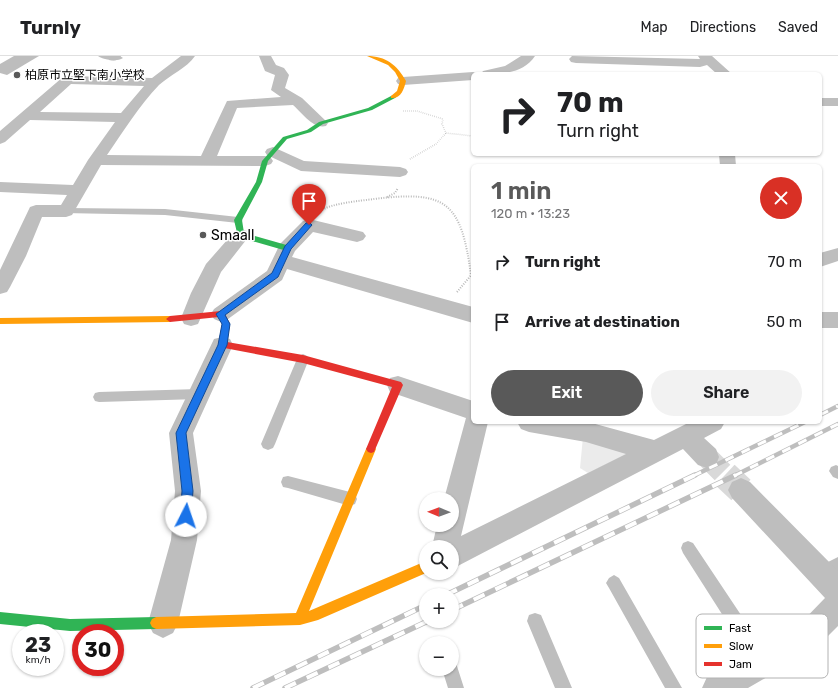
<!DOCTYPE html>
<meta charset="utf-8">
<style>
:root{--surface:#fff;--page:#f2f2f2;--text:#202124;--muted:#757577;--line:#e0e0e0;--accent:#595959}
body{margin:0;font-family:Rubik,"Noto Sans JP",sans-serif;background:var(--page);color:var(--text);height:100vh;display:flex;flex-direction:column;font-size:15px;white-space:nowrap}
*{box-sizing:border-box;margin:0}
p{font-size:13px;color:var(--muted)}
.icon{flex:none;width:22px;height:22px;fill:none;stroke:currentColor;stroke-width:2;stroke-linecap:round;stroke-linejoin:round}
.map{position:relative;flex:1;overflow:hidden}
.details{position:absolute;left:471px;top:108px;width:351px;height:260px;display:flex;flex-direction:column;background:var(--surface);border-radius:6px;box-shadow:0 1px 3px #0004}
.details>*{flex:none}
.guide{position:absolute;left:471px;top:16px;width:351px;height:84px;border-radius:6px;box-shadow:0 1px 3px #0004;background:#fff;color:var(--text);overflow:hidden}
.needle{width:26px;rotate:271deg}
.controls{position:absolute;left:419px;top:436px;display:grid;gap:8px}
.controls a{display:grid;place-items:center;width:40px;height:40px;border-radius:50%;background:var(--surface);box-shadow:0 1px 3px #0004;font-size:20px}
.speed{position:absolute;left:12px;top:568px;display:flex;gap:8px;font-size:20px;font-weight:700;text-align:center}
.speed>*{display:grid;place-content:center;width:52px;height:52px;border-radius:50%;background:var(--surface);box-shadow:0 1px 3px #0004;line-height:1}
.speed small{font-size:10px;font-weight:400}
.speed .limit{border:6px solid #d22;background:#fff;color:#111}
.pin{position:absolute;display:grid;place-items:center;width:34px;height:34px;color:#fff;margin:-41px -17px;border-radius:50% 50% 50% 0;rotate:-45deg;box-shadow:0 0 4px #0007}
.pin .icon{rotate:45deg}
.me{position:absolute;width:44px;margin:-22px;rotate:4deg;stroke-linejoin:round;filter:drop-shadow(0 0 3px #0008)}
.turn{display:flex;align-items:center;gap:14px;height:84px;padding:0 20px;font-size:18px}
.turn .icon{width:52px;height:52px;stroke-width:2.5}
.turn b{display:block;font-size:28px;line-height:34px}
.round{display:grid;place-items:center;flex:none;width:42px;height:42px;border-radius:21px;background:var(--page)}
.overview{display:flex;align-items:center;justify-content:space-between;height:68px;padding:0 20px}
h1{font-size:24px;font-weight:600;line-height:30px;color:var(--accent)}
.cta{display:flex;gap:8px;margin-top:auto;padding:8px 20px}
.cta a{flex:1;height:46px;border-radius:24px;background:var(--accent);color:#fff;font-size:16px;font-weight:600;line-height:46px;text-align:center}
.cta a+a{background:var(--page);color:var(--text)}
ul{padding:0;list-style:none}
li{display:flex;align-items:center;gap:12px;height:60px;padding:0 20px}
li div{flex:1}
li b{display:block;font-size:15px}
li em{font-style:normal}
header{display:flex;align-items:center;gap:24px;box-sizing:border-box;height:56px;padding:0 20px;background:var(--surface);border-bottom:1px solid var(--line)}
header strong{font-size:19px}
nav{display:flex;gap:22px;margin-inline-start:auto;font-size:14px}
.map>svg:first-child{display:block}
.green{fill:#ebebeb}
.water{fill:#bdbdbd}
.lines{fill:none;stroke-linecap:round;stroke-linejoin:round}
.street-tunnel-far1{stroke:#d9d9d9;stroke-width:22;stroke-dasharray:22 11;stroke-linecap:butt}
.street-tunnel{stroke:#d9d9d9;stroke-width:28;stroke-dasharray:28 14;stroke-linecap:butt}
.path-far1{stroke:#b9b9b9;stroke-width:1.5;stroke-dasharray:0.5 1.5;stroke-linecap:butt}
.path{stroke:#b9b9b9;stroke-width:2;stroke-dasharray:1 1.5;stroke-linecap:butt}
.lane{fill:#bebebe;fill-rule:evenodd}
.street{fill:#bebebe;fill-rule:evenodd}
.fast{fill:#30b455;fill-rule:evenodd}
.slow{fill:#ff9f0a;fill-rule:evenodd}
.jam{fill:#e5322d;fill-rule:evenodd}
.rail-far1-casing{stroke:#bebebe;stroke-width:4.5}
.rail-casing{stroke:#bebebe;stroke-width:5.5}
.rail-far1{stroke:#fff;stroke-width:3;stroke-dasharray:9;stroke-linecap:butt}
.rail{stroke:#fff;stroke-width:4;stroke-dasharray:12;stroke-linecap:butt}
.route{fill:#1a73e8;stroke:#114b97}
.poi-dot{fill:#595959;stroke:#fff;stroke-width:1.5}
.labels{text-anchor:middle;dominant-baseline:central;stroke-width:3;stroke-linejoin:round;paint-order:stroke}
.far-poi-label{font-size:12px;fill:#000;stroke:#fff;text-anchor:start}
.poi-label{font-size:14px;fill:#000;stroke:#fff;text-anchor:start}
.key{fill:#fff;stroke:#b2b2b2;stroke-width:1}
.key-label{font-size:11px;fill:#000}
</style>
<header>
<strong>Turnly</strong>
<nav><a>Map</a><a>Directions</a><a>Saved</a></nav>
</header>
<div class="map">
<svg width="838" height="632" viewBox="0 0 838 632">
<rect width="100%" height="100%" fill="#fff"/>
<path class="green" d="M583 381 630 397 588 417 580 412Z"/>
<path class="water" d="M14 0H39L7 19 0 17V8Z"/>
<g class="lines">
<path class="street-tunnel-far1" d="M707 401 726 420"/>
<path class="street-tunnel" d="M725 419 741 434"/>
<path class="path-far1" d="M403 55H417L443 63 442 68 446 77 473 80
M410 103 436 88 446 77"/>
<path class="path" d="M387 141 395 137 398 132
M320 155C332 147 359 145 374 143 447 134 461 146 471 219
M457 236 473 217"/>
<path class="lane" d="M98 0H120L123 2C117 6 104 4 98 0Z
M66 152 165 153 238 161 243 164 238 167 165 159 63 157 61 155Z
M303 298 307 300 309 303 275 388 273 392 268 394 263 392 261 388 297 303 299 300Z
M199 333 203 334 205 338 203 342 199 343 99 346 95 345 93 341 95 337 99 336Z
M836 409 838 410V423L833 421 829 415 831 411Z
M288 420 350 436 355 438 357 443 355 448 350 450 288 432 283 431 281 426 283 421Z
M688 485 693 487 769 601 771 607 769 613 763 615 757 613 683 497 681 492 683 487Z
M838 501V516L821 525 816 522 813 517 816 512Z
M614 519 619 522 682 632H665L609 532 606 527 609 522Z
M535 557 541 559 572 632H555L527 565 529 559Z
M452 606 456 607 464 632H448L442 613H452Z"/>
<path class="street" d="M108 0H121C118 5 115 5 109 4Z
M181 0H195C187 12 170 19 159 29 139 50 123 76 107 99L201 100 227 45 281 41 271 34 275 19 265 15 259 0H271L276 9 284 12 289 19 285 32 302 42 328 67 326 70C313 73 303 58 293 49L237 52 217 100H265L271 102 273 105 271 108 265 110 101 109 72 159 66 161H42L26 200 10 231 7 236 0 238V214L30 151 36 149H61L67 139 0 136V126L73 129 88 104 115 66 30 64 5 86 0 88V75L63 21 68 20 152 22ZM71 28 144 30 121 57 40 56Z
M521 0H535C523 18 501 18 481 18L483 15 505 10Z
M572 0 700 3 698 0H712L732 18H717L707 9 700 11 576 7 571 6 569 3Z
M473 16 478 18H473V24L403 29 398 28 396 25 398 22 403 21Z
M820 42H838V50H820Z
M273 91 304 105 400 111 406 113 408 116 406 119 400 121 301 115 267 99 265 96 267 93Z
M719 98H735L736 110H720Z
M309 163 363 176 366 180 363 184 357 186 313 176 295 195 292 201 473 251V267L287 213 282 224 228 263 221 266 214 263 211 258 214 253 267 215 280 188 303 165Z
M241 173 247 175 250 179 221 216 198 268 191 270 184 268 181 262 191 237 206 208 235 175Z
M838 192V205L820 211V197Z
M820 256H838V272H820Z
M222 281 230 283 233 289 193 377 201 435 197 484 178 567 173 577 163 582 153 577 148 567 171 484 175 435 169 377 214 283Z
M398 320 473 345V366H488L461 480 626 398 586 386 529 376 521 373 517 366H588L654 384 690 366H725L721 373 704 382 716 393 719 401 716 409 707 412 698 409 683 393 452 513V491H432L437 469H452V443H444L466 362 390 336 387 329 390 322Z
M741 422 750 426 838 515V570L814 594 748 632H702L707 621 794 574 825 542 732 442 728 434 732 426Z"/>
<path class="fast" d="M393 39 396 41 395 42 372 54 323 68 311 76 287 83 268 105 262 126 242 164 244 177 290 190V194L287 195 238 181 234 164 256 126 262 105 283 81 307 74 319 66 368 52Z
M0 556 70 563 156 561 160 563 162 567 160 571 156 573 70 575 0 568Z"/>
<path class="slow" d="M367 0C386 0 397 9 406 25 404 33 401 43 391 42V40L397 35 400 25 395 16 388 9Z
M170 260 174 263 170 266 0 268V262Z
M371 389 374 390 376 393 309 555 426 505V517L318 564 300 569 156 573 152 571 150 567 152 563 156 561 296 557 366 393 368 390Z"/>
<path class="jam" d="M221 255 224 256 230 268 227 286 303 299 401 326 403 329 374 396 371 397 368 396 366 393 392 331 303 307 219 291 218 289 222 268 219 261 170 266 166 263 170 260Z"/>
<g class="rail-far1-casing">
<path id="rail-far1" d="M820 359 838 350
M693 420 805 366
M734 420 838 368"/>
</g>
<g class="rail-casing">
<path id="rail" d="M446 539 695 419
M452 554 736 419
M253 632 426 549
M285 632 428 565"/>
</g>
<use href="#rail-far1" class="rail-far1"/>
<use href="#rail" class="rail"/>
</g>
<path class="route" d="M309 166 312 169 291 193 278 221 225 259 230 268 227 289 186 377 193 435 191 460 190 464 186 465 182 464 180 460 182 435 176 377 218 289 222 268 216 258 272 217 285 190 306 167Z"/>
<g class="poi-dot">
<circle cx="17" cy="19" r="4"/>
<circle cx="203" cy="179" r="4"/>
</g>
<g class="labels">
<g class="far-poi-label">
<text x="25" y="19">柏原市立堅下南小学校</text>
</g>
<g class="poi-label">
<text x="211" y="179">Smaall</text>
</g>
</g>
<rect x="696" y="558" width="132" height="64" rx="6" class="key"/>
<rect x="704" y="570" width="18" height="4" fill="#30b455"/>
<rect x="704" y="588" width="18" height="4" fill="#ff9f0a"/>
<rect x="704" y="606" width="18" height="4" fill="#e5322d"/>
<g class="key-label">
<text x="729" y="576">Fast</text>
<text x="729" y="594">Slow</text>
<text x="729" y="612">Jam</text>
</g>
</svg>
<div class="controls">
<a><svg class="needle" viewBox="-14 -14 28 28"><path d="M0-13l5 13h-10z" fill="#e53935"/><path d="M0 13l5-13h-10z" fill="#757577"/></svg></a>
<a><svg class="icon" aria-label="search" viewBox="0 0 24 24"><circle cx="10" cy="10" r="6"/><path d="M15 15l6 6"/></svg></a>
<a>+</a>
<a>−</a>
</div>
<div class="speed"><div>23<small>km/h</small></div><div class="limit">30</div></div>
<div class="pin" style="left:309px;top:169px;background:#d93025"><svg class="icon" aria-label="arrive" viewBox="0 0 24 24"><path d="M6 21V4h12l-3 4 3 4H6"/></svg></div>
<svg class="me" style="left:186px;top:460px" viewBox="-20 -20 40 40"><circle r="19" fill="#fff"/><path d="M0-13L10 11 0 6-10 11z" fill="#1a73e8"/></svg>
<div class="guide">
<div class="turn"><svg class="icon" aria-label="right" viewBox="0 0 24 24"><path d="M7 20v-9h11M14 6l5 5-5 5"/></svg><div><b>70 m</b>Turn right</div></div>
</div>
<section class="details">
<div class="overview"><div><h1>1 min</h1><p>120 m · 13:23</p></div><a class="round" style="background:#d93025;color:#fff"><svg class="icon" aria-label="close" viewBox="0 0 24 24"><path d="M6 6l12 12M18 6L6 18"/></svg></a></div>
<ul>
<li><svg class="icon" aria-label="right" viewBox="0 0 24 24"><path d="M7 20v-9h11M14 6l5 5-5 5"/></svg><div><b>Turn right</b></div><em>70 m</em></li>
<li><svg class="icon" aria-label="arrive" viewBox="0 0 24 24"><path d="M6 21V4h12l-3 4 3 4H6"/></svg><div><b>Arrive at destination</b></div><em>50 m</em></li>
</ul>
<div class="cta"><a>Exit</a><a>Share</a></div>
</section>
</div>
